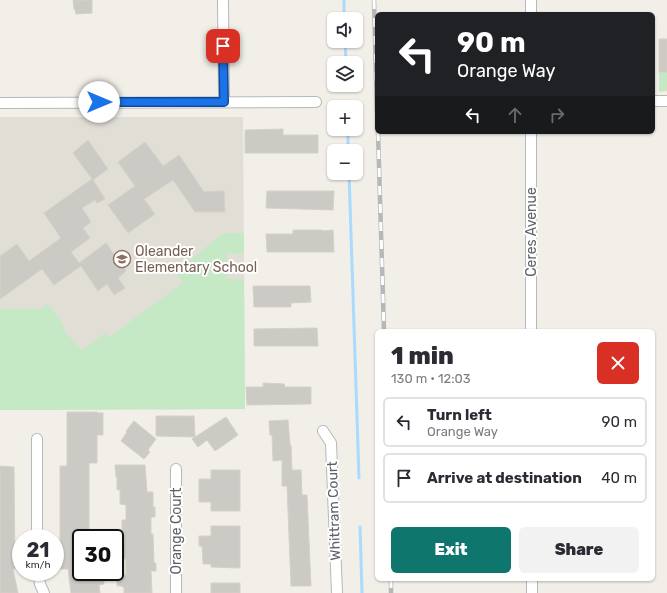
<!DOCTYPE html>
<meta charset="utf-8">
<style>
:root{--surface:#fff;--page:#f2f2f3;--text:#2b2b33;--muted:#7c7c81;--line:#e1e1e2;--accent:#0f766e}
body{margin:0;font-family:Rubik,sans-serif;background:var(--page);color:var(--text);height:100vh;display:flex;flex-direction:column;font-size:15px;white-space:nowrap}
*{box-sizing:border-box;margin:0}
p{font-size:13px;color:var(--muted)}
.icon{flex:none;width:22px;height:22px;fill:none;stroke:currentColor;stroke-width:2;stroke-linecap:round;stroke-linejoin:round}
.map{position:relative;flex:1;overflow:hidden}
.side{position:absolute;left:375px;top:329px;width:280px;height:252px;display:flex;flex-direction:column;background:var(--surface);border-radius:6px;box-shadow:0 1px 3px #0004}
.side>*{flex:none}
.banner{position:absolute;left:375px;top:12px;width:280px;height:122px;border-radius:6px;box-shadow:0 1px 3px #0004;background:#202124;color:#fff;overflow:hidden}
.buttons{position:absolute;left:327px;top:12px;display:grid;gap:8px}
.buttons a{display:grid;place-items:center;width:36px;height:36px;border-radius:6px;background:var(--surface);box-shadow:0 1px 3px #0004;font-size:20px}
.speed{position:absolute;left:12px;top:529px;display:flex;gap:8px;font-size:20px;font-weight:700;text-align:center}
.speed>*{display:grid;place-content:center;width:52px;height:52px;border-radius:50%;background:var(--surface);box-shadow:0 1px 3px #0004;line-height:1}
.speed small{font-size:10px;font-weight:400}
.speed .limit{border:2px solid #111;border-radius:6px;background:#fff;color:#111}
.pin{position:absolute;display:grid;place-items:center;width:34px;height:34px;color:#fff;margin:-17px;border-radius:8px;box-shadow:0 2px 6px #0006}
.me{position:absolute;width:44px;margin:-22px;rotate:90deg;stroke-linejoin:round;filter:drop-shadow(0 0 3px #0008)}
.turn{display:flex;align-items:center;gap:14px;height:84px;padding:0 16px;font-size:18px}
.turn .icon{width:52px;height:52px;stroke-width:2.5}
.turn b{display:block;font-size:28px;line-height:34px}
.lanes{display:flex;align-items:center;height:38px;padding:0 16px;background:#0003;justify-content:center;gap:20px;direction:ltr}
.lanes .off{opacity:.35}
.round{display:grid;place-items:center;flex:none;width:42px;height:42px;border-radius:6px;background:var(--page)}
.headline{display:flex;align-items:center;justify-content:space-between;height:68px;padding:0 16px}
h1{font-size:24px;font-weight:800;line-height:30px}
.button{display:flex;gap:8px;margin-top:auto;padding:8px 16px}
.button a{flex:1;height:46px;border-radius:6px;background:var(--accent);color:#fff;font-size:16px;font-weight:800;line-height:46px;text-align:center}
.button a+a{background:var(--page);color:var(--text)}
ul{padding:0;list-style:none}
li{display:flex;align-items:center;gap:12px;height:50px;margin:0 8px 6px;padding:0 8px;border:2px solid var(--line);border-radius:6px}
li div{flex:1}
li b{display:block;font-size:15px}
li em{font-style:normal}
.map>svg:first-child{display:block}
.education{fill:#e1ded6}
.green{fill:#c5e8c5}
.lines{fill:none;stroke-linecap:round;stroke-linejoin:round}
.stream{stroke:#aadaff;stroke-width:3}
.building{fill:#cccac5;stroke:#d6d1c6}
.minor-casing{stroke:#b5b8bc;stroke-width:12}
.minor{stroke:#fff;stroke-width:10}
.rail-casing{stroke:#b6b7b8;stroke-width:4.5}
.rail{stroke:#fff;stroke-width:3;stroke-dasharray:9;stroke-linecap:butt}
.route-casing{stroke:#114b97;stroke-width:10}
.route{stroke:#1a73e8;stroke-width:7}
.labels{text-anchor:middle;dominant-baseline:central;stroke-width:4;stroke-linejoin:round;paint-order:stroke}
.street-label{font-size:14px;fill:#5f6368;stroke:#fff}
.education-label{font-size:14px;fill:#785e54;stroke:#fff;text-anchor:start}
</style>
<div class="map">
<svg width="667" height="593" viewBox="0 0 667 593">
<rect width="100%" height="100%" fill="#f1efe8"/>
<path class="education" d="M0 117H243L245 409 0 410Z"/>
<path class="green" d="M659 72H667V91L659 92Z
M223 233H244V254L227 253V279L244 280 245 409 0 410V309H42L47 304 61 320 66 333 82 350 105 333 109 337 183 283 176 272Z"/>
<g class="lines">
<path class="stream" d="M344 0V19
M345 41 346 63
M346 85V88
M348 129V151
M349 173 359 478
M360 527 362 593"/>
</g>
<path class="building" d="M73 0H92V13L76 14 75 10 74 9Z
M659 39H667V72H659Z
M283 129V135H318V153H245V130Z
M88 140 108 169 93 180 105 199 97 203 95 200 82 208 91 222 83 228 90 238 71 252 79 263 106 243 126 271 118 278 125 288 114 295 107 284 98 291 81 266 54 285 42 269 0 299V256L17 244 29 261 61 238 44 213 92 179 73 153Z
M145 142 163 166 179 155 204 192 224 191 225 212H195L173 180 144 199 155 214 128 233 108 205 135 186 118 162Z
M267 191H334L333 210 266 208Z
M293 230H322V231L333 230 334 252H267L266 234H293Z
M253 286H310L311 302 291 303V307H254Z
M317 328 318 346H254V329Z
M263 383 284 384 285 387H311V404L247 405 246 387H263Z
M67 412H97V413H103V435H97V463H89V538H81V572H89V574L103 573 104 584 99 585 100 593H71L68 569H60V466H67Z
M156 416H194L195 437 156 436Z
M226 417 238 435 215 451 207 440 198 447 192 439Z
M288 420 290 445H291L292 470H301L302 495H307L311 586H291L287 486H282V460L273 461 272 435H270L269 421Z
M134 421 156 439 148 450 150 452 144 459 121 441 127 432 126 431Z
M115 465H145L147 492H153V507H155V517H151V534H153L154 563H156V571H151L152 593H124V587H122V586H117V576L126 575V559H119V548H124V532H122V520H126V505L120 504V490H117V477H116Z
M0 466 14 467 15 569H13L18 593H0Z
M211 470H240V511H211V502H199V479H211Z
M211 526H240V568L211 567V564H203L202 546H199V536H211Z
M211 583H240V593H211Z"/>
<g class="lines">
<g class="minor-casing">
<path id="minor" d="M223 0 224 102
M531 0V14
M653 101H667
M0 103 316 102
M531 132V331
M323 431 331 443 337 593
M37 439V538
M176 469V593
M38 572 40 584 44 593
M532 579V593"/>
</g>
<use href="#minor" class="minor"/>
<g class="rail-casing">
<path id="rail" d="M374 0 377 112
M378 132 384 331
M391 579V593"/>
</g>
<use href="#rail" class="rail"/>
</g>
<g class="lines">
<g class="route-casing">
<path id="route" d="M99 102H224L223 46"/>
</g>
<use href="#route" class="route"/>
</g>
<defs>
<g id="school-ring" transform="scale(0.9)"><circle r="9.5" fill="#fff" stroke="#8d6e63" stroke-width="1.5"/><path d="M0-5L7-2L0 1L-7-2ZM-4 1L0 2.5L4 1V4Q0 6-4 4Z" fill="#8d6e63"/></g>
</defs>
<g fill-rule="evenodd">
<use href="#school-ring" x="122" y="259"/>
</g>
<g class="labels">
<g class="street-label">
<text transform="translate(531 232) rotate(-90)">Ceres Avenue</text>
<text transform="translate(334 511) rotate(-92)">Whittram Court</text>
<text transform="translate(176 531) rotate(-90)">Orange Court</text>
</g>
<g class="education-label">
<text x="135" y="251">Oleander<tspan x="135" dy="16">Elementary School</tspan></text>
</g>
</g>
</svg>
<div class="buttons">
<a><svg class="icon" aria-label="sound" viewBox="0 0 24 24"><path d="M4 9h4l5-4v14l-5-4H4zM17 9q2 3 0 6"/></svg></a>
<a><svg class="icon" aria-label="layers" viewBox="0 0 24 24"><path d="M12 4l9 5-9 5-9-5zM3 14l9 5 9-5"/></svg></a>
<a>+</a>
<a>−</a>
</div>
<div class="speed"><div>21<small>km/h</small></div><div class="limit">30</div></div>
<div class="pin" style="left:223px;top:46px;background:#d93025"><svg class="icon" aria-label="arrive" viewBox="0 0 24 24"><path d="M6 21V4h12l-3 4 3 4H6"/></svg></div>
<svg class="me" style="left:99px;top:102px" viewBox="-20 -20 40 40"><circle r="19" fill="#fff"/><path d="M0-13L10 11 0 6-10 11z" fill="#1a73e8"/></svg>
<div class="banner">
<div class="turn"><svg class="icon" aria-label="left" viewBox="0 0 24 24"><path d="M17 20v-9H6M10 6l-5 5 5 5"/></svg><div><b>90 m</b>Orange Way</div></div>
<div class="lanes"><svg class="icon" aria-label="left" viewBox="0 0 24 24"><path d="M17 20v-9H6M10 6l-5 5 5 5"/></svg><svg class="icon off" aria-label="ahead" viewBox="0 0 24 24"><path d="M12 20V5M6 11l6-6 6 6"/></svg><svg class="icon off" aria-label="right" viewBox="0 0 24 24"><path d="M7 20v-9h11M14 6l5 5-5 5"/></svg></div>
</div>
<section class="side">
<div class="headline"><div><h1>1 min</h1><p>130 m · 12:03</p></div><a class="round" style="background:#d93025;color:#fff"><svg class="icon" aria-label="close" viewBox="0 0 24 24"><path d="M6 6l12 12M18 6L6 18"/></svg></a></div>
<ul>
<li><svg class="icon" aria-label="left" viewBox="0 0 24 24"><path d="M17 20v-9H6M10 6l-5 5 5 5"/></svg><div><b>Turn left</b><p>Orange Way</p></div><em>90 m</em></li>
<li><svg class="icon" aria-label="arrive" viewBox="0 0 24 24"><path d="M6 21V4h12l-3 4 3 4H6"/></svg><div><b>Arrive at destination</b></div><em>40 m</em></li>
</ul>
<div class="button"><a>Exit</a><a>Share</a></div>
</section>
</div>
